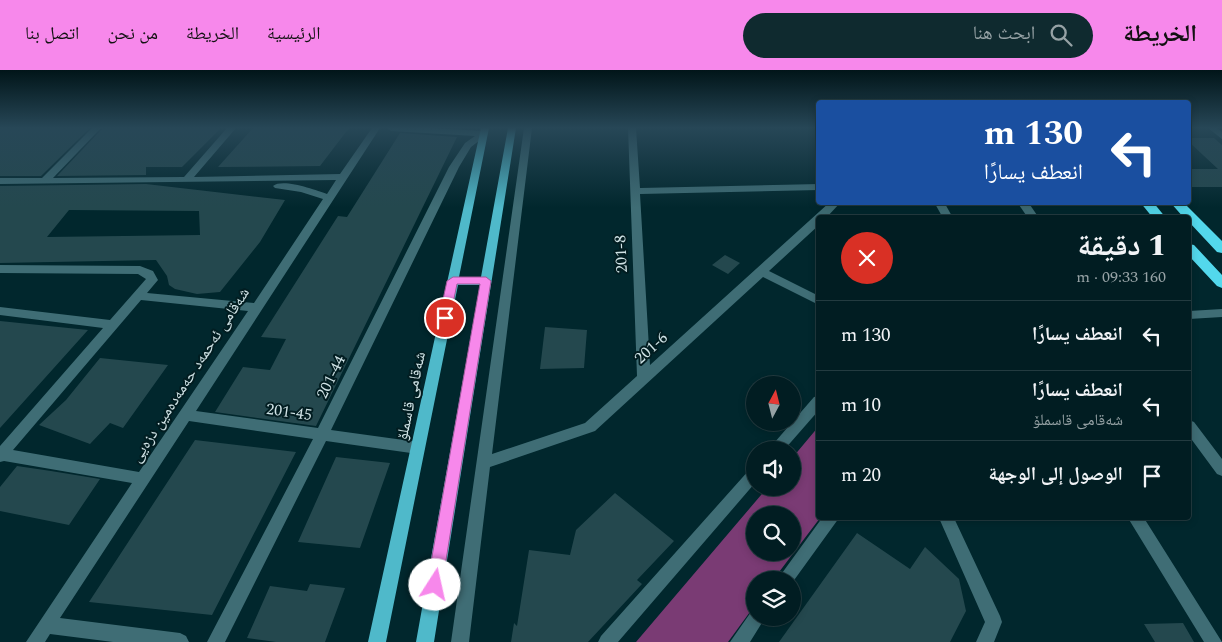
<!DOCTYPE html>
<html lang="ar">
<meta charset="utf-8">
<style>
:root{--surface:#011d22;--page:#0f2a2f;--text:#f1f3f6;--muted:#96a2a5;--line:#233b40;--accent:#f788eb}
body{margin:0;font-family:Spectral,"Noto Naskh Arabic",serif;background:var(--page);color:var(--text);direction:rtl;height:100vh;display:flex;flex-direction:column;font-size:19px;white-space:nowrap}
*{box-sizing:border-box;margin:0}
p{font-size:16px;color:var(--muted)}
.icon{flex:none;width:28px;height:28px;fill:none;stroke:currentColor;stroke-width:2;stroke-linecap:round;stroke-linejoin:round}
.map{position:relative;flex:1;overflow:hidden;direction:ltr}
.details{position:absolute;left:816px;top:145px;width:375px;height:305px;display:flex;flex-direction:column;background:var(--surface);border-radius:5px;box-shadow:0 2px 8px #0003,0 0 0 1px var(--line);direction:rtl}
.details>*{flex:none}
.top-card{position:absolute;left:816px;top:30px;width:375px;height:105px;border-radius:5px;box-shadow:0 2px 8px #0003,0 0 0 1px var(--line);direction:rtl;background:#1a4fa0;color:#fff;overflow:hidden}
.needle{width:32px;rotate:7deg}
.fabs{position:absolute;left:746px;top:306px;display:grid;gap:10px}
.fabs a{display:grid;place-items:center;width:55px;height:55px;border-radius:50%;background:var(--surface);box-shadow:0 2px 8px #0003,0 0 0 1px var(--line);font-size:25px}
.pin{position:absolute;display:grid;place-items:center;width:42px;height:42px;color:#fff;margin:-21px;border:2px solid #fff;border-radius:50%;box-shadow:0 1px 5px #0007}
.me{position:absolute;width:55px;margin:-28px;rotate:10deg;stroke-linejoin:round;filter:drop-shadow(0 0 4px #0008)}
.turn{display:flex;align-items:center;gap:18px;height:105px;padding:0 25px;font-size:22px}
.turn .icon{width:65px;height:65px;stroke-width:2.5}
.turn b{display:block;font-size:35px;line-height:42px}
.round{display:grid;place-items:center;flex:none;width:52px;height:52px;border-radius:26px;background:var(--page)}
.overview{display:flex;align-items:center;justify-content:space-between;height:85px;padding:0 25px}
h1{font-size:30px;font-weight:800;line-height:38px}
ul{padding:0;list-style:none}
li{display:flex;align-items:center;gap:15px;height:70px;padding:0 25px;border-top:1px solid var(--line)}
li div{flex:1}
li b{display:block;font-size:19px}
li em{font-style:normal}
header{display:flex;align-items:center;gap:30px;box-sizing:border-box;height:70px;padding:0 25px;background:var(--accent);color:#111}
header strong{font-size:24px}
nav{display:flex;gap:28px;margin-inline-start:auto;font-size:18px}
.search{width:350px;height:45px;background:var(--page);display:flex;align-items:center;gap:12px;box-sizing:border-box;padding:0 18px;border-radius:28px;color:var(--muted);font-size:19px}
.map>svg:first-child{display:block}
.forest{fill:#7a3b74;fill-rule:evenodd}
.building{fill:#24484e;fill-rule:evenodd}
.lines{fill:none;stroke-linecap:round;stroke-linejoin:round}
.minor{fill:#3f6d75;fill-rule:evenodd}
.major{fill:#4fb9ca;fill-rule:evenodd}
.highway{fill:#53d8ec;fill-rule:evenodd}
.route{fill:#f788eb;stroke:#a15899}
.labels{text-anchor:middle;dominant-baseline:central;stroke-width:4;stroke-linejoin:round;paint-order:stroke}
.street-label{font-size:16px;fill:#d0e3e6;stroke:#021d21}
</style>
<header>
<strong>الخريطة</strong>
<div class="search"><svg class="icon" aria-label="search" viewBox="0 0 24 24"><circle cx="10" cy="10" r="6"/><path d="M15 15l6 6"/></svg>ابحث هنا</div>
<nav><a>الرئيسية</a><a>الخريطة</a><a>من نحن</a><a>اتصل بنا</a></nav>
</header>
<div class="map">
<svg width="1222" height="572" viewBox="0 0 1222 572">
<rect width="100%" height="100%" fill="#01272d"/>
<path class="forest" d="M819 356 820 448 773 510H755V535L728 572H636L767 418H792L793 387ZM755 445H792V482H755Z"/>
<path class="building" d="M0 58H90L41 106H0Z
M103 58H221L182 97H146V105L57 106Z
M253 58H349L320 96 218 97Z
M400 63 457 67 316 356 215 342 243 297 270 300 286 269 261 267 338 146 347 147Z
M1189 68H1214L1222 75V117H1189V99H1218L1189 72Z
M146 114 285 130 260 172 220 222 197 224 175 219 169 215 167 206 156 190 0 193V116ZM69 140 199 141 200 165 47 167Z
M725 185 740 193 728 204 712 195Z
M0 251 88 260 0 358Z
M545 257 587 260 584 298 540 299Z
M100 288 168 295 123 358 110 353 90 374 39 355 66 330Z
M195 370 296 382 212 545 89 532Z
M336 387 390 393 360 478 298 472Z
M17 396 51 401 100 409 69 455 0 441V417Z
M615 423 674 471 637 510 642 514 588 572H511L514 553 517 556 529 480 570 485 576 460Z
M857 463 910 499 925 477 959 509 966 541 950 572H779Z
M310 514 345 518 325 572H276L247 568 270 516 307 521Z
M1183 553 1194 572H1155L1144 554Z"/>
<g class="lines">
<path class="minor" d="M92 58H101L53 108 184 107 227 58H236L194 107 340 104 372 58H380L196 341 318 358 449 97 465 73 475 66 391 61 387 58H429L484 61 488 64 471 77 459 97 331 360 418 372 423 374 425 378 423 382 418 384 326 371 225 572H207L313 369 189 351 60 548 180 563 186 566 189 572H113L50 564 45 572H26L132 413 4 391 0 392V376L103 258 0 245V237L110 250 146 209 138 204 0 203V195L140 196 153 201 158 210 147 223 254 233 323 129 301 122 275 118 273 116C283 108 315 120 327 124L336 110 0 114V108H42ZM141 230 248 241 139 402 13 380Z
M524 58H532L492 384 585 353 637 306 628 58H636L640 118 819 114V120L640 124 650 295 830 132H841L826 148H819V155L769 201 819 226V235L763 207 595 361 490 397 469 572H451Z
M1208 58H1217L1222 62V69Z
M934 132H944L953 148H943Z
M1017 132H1028L1039 148H1028Z
M1222 239V247L1189 249V241Z
M819 326V340L784 380H768L814 327Z
M1189 350 1194 352 1222 389V406L1217 404 1189 366Z
M755 397V413L618 572H598L601 566 750 399Z
M822 448H839L792 513V510H777Z
M939 448H954L1000 546 1002 552 994 572H976L985 552Z
M1128 448H1144L1222 572H1204Z
M755 540V548H765L750 572H730L751 542Z"/>
<path class="major" d="M481 58H489L459 207H481L508 58H516L434 572H416L480 215H458L386 572H368Z"/>
<path class="highway" d="M1140 132H1153L1166 148H1153Z
M1170 132H1183L1222 171V183L1217 182 1189 152V148H1184Z
M1189 174 1194 175 1222 205V218L1217 216 1189 186Z"/>
</g>
<linearGradient id="sky" x2="0" y2="1"><stop stop-color="#011519"/><stop offset="0.42" stop-color="#274757"/><stop offset="1" stop-color="#274757" stop-opacity="0"/></linearGradient>
<rect width="1222" height="138" fill="url(#sky)"/>
<path class="route" d="M453 207H486L491 211 442 515 440 520 435 522 429 520 427 515 480 214H457L450 248 445 252 439 248 447 211Z"/>
<g class="labels">
<g class="street-label">
<text transform="translate(621 184) rotate(-93)">201-8</text>
<text transform="translate(651 278) rotate(-42)">201-6</text>
<text transform="translate(190 305) rotate(-57)">شەقامی ئەحمەد حەمەدەمین دزەیی</text>
<text transform="translate(331 307) rotate(-64)">201-44</text>
<text transform="translate(411 326) rotate(-78)">شەقامی قاسملۆ</text>
<text transform="translate(289 342) rotate(8)">201-45</text>
</g>
</g>
</svg>
<div class="fabs">
<a><svg class="needle" viewBox="-14 -14 28 28"><path d="M0-13l5 13h-10z" fill="#e53935"/><path d="M0 13l5-13h-10z" fill="#96a2a5"/></svg></a>
<a><svg class="icon" aria-label="sound" viewBox="0 0 24 24"><path d="M4 9h4l5-4v14l-5-4H4zM17 9q2 3 0 6"/></svg></a>
<a><svg class="icon" aria-label="search" viewBox="0 0 24 24"><circle cx="10" cy="10" r="6"/><path d="M15 15l6 6"/></svg></a>
<a><svg class="icon" aria-label="layers" viewBox="0 0 24 24"><path d="M12 4l9 5-9 5-9-5zM3 14l9 5 9-5"/></svg></a>
</div>
<div class="pin" style="left:445px;top:248px;background:#d93025"><svg class="icon" aria-label="arrive" viewBox="0 0 24 24"><path d="M6 21V4h12l-3 4 3 4H6"/></svg></div>
<svg class="me" style="left:435px;top:515px" viewBox="-20 -20 40 40"><circle r="19" fill="#fff"/><path d="M0-13L10 11 0 6-10 11z" fill="#f788eb"/></svg>
<div class="top-card">
<div class="turn"><svg class="icon" aria-label="left" viewBox="0 0 24 24"><path d="M17 20v-9H6M10 6l-5 5 5 5"/></svg><div><b>130 m</b>انعطف يسارًا</div></div>
</div>
<section class="details">
<div class="overview"><div><h1>1 دقيقة</h1><p>160 m · 09:33</p></div><a class="round" style="background:#d93025;color:#fff"><svg class="icon" aria-label="close" viewBox="0 0 24 24"><path d="M6 6l12 12M18 6L6 18"/></svg></a></div>
<ul>
<li><svg class="icon" aria-label="left" viewBox="0 0 24 24"><path d="M17 20v-9H6M10 6l-5 5 5 5"/></svg><div><b>انعطف يسارًا</b></div><em>130 m</em></li>
<li><svg class="icon" aria-label="left" viewBox="0 0 24 24"><path d="M17 20v-9H6M10 6l-5 5 5 5"/></svg><div><b>انعطف يسارًا</b><p>شەقامی قاسملۆ</p></div><em>10 m</em></li>
<li><svg class="icon" aria-label="arrive" viewBox="0 0 24 24"><path d="M6 21V4h12l-3 4 3 4H6"/></svg><div><b>الوصول إلى الوجهة</b></div><em>20 m</em></li>
</ul>
</section>
</div>
